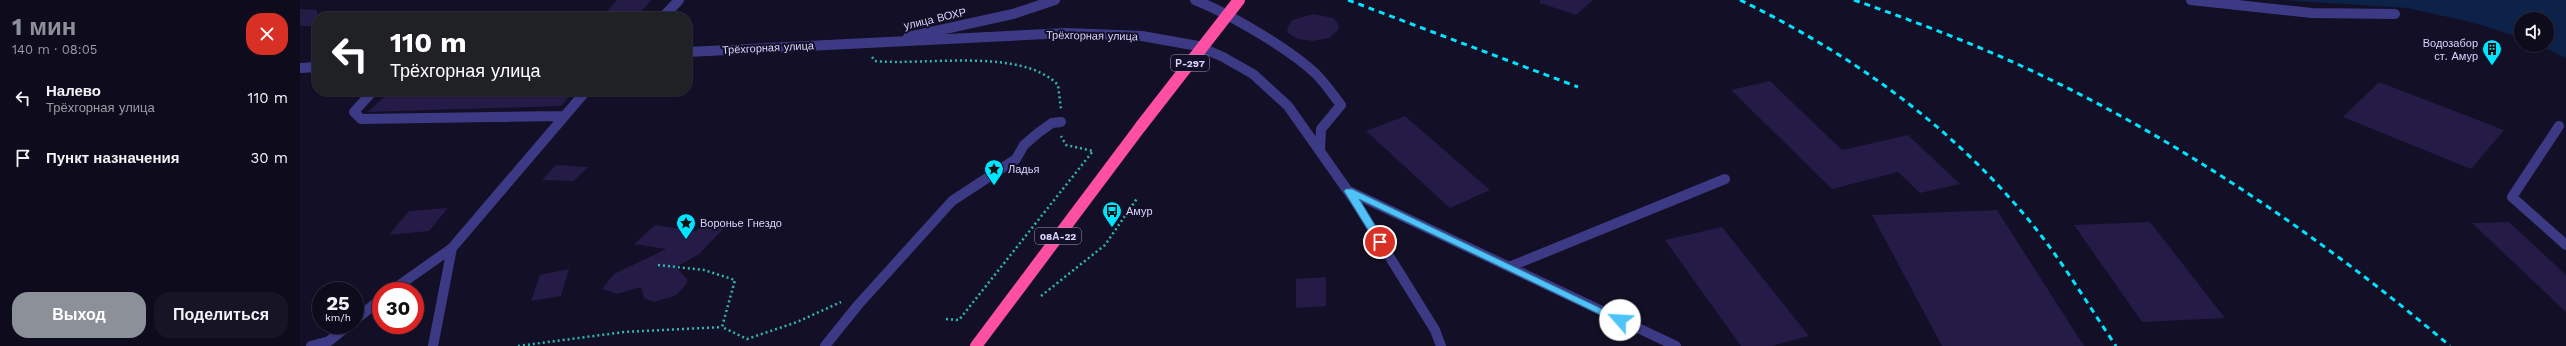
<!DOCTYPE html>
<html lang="ru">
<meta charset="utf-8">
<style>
:root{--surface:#0e0b1c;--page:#171425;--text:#f1f3f6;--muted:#9b9ba3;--line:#2e2b3b;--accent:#8c9099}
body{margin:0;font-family:"Work Sans",sans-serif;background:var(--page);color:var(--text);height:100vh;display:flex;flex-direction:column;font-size:15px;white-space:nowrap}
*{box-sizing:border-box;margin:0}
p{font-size:13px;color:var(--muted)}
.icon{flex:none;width:22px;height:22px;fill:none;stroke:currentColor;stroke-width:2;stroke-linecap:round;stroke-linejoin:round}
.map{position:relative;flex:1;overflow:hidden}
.details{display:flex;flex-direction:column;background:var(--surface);width:300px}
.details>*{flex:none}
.hud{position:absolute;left:12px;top:12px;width:380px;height:84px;border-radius:16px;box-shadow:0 1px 3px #0004,0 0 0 1px var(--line);background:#202124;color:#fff;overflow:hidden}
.tools{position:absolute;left:2214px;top:12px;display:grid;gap:8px}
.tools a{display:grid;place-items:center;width:40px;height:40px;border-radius:50%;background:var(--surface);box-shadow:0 1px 3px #0004,0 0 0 1px var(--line);font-size:20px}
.speed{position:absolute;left:12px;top:282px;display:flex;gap:8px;font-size:20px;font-weight:700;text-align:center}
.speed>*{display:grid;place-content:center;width:52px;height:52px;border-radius:50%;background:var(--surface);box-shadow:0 1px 3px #0004,0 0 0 1px var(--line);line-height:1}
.speed small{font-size:10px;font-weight:400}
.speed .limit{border:6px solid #d22;background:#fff;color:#111}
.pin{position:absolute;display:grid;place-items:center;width:34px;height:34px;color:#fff;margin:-17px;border:2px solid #fff;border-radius:50%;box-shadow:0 1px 4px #0007}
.me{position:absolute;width:44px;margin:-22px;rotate:296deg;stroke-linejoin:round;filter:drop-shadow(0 0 3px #0008)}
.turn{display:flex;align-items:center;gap:14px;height:84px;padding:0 12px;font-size:18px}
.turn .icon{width:52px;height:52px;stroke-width:2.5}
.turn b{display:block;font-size:28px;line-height:34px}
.round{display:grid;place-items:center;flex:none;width:42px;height:42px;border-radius:16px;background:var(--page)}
.overview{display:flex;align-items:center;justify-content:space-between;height:68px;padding:0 12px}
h1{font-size:24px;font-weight:700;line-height:30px;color:var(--accent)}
.button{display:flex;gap:8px;margin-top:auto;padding:8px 12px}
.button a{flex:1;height:46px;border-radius:16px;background:var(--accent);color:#fff;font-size:16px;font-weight:700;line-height:46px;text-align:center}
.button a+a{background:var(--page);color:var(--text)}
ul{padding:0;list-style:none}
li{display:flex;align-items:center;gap:12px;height:60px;padding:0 12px}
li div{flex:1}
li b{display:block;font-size:15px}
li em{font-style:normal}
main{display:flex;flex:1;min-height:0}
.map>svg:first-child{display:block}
.water{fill:#0c2248}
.building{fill:#241b47}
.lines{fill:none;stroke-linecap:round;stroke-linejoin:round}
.path{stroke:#2fb8b0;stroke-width:2.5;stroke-dasharray:2 3;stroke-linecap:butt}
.minor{stroke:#3d3a85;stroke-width:10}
.highway{stroke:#ff4fa3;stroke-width:12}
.rail{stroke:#00e5ff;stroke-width:3;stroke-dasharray:6 5;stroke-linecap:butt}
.highway-bridge{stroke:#ff4fa3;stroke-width:12}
.route{fill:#4fc3f7;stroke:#337fa1}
.labels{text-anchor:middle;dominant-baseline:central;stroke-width:4;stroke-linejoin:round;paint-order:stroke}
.shield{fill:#130f26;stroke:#9e99be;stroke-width:1}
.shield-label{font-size:10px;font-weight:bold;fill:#d9d4ff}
.street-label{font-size:11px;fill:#d9d4ff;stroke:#130f26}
.poi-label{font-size:11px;fill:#d9d4ff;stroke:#130f26;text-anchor:start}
</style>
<main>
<section class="details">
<div class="overview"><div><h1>1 мин</h1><p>140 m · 08:05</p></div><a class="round" style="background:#d93025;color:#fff"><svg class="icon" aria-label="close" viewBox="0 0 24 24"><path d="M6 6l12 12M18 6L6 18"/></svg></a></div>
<ul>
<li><svg class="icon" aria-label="left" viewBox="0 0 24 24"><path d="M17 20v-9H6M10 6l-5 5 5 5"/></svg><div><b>Налево</b><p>Трёхгорная улица</p></div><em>110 m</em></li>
<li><svg class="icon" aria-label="arrive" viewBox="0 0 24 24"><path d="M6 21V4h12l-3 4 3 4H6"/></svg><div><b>Пункт назначения</b></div><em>30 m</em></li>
</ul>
<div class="button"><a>Выход</a><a>Поделиться</a></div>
</section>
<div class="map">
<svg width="2266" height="346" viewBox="0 0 2266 346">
<rect width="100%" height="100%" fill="#130f26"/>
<path class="water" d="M1982 0H2266V58L2239 45H2247V19H2221V38L2175 23 2107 8Z"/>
<path class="building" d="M317 0H351L337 17H302Z
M1240 0H1293L1276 15 1240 3Z
M0 9 17 10V26H0Z
M1013 14 1034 18 1039 26 1038 30 1029 38 1013 41 998 39 988 33 987 29 992 20Z
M1470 81 1542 150 1608 135 1660 184 1620 193 1598 172 1532 189 1431 90Z
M2079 82 2204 130 2171 169 2043 117Z
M200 91H274L261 106 68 112 87 94Z
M1105 116 1190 190 1150 208 1066 131Z
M256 165 288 167 274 181 242 180Z
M148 208 129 231 89 235 109 211Z
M1697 210 1784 346H1642L1572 215Z
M430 222 399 254 376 267 387 279V283L377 295 354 302 344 298 341 287 317 294 302 289 314 274 366 249 334 244 355 225 395 231 404 225Z
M1850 222 1925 318 1842 322 1774 225Z
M2209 222 2266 275V312L2172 223Z
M1422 227 1509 336 1471 346H1441L1365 240Z
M269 269 261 296 231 301 240 275Z
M1026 277V306L996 308V279Z"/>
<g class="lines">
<path class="path" d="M572 57 575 61C626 66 721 47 758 85L761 109
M358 265 404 270 435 280 422 327 447 339 497 322 541 302
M741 296 805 245 838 197
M646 319 659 320 793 151 766 145 761 136
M218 346 324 332 422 327"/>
<path class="minor" d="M895 0C928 13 990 49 1016 74 1025 83 1033 95 1041 105L1021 129 1020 149
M1891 0 2012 13 2095 14
M363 17 379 0
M608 37 713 14 755 0
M387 52 766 33 842 36 898 46 923 57 953 74 988 106 1055 201 1135 330 1141 346
M0 68 17 67
M73 91 54 112 61 119 264 116
M2259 126 2212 197 2266 245
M1049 191 1376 346
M1209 267 1425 179
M91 291 152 248
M55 320 81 299
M11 346 29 341 49 325
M133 346 152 248 286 91
M525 346 558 305 652 201 716 159 724 145 738 133 752 123 761 122"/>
<path class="highway" d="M676 346 841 126"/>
<path class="rail" d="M1048 0 1278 87
M1440 0C1553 55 1652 126 1732 224 1763 262 1788 305 1816 346
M1554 0C1619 23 1683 47 1745 77 1887 145 2029 243 2150 346"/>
<path class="highway-bridge" d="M841 126 939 0"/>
</g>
<path class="route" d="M1046 189H1052L1325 320 1320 323 1316 322 1059 199 1085 242 1084 244H1077L1044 191Z"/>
<defs>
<g id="building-pin" transform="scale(1)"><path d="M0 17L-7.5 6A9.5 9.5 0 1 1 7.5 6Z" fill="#00e5ff" stroke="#130f26"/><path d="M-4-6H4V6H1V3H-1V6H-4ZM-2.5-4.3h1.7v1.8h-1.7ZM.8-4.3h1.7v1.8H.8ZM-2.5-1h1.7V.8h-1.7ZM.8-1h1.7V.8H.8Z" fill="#111"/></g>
<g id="sight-pin" transform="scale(1)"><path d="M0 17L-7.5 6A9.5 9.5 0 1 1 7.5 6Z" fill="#00e5ff" stroke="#130f26"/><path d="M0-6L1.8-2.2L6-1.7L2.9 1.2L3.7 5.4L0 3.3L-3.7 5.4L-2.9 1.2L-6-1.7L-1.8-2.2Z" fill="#111"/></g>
<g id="bus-pin" transform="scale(1)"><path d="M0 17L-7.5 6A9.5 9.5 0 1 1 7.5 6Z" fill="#00e5ff" stroke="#130f26"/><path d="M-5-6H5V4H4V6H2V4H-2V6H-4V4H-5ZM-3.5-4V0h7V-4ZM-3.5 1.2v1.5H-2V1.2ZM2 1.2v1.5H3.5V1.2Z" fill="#111"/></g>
</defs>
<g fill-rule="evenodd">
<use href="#building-pin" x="2192" y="49"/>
<use href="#sight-pin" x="694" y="169"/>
<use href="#bus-pin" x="812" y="211"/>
<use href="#sight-pin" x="386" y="223"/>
</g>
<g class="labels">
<g class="shield">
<rect x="871" y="55" width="38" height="16" rx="3"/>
<rect x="735" y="228" width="46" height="16" rx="3"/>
</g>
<g class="shield-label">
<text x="890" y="63">Р-297</text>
<text x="758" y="236">08А-22</text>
</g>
<g class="street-label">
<text transform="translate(635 19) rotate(-13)">улица ВОХР</text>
<text transform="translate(792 36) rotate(1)">Трёхгорная улица</text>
<text transform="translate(468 48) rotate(-3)">Трёхгорная улица</text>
</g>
<g class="poi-label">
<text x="2178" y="43" text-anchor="end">Водозабор<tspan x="2178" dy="13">ст. Амур</tspan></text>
<text x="708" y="169">Ладья</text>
<text x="826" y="211">Амур</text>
<text x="400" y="223">Воронье Гнездо</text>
</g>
</g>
</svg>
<div class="tools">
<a><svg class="icon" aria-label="sound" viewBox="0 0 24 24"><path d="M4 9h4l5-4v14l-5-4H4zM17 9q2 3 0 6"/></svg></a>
</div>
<div class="speed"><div>25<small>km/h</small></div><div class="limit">30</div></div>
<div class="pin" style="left:1080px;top:242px;background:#d93025"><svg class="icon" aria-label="arrive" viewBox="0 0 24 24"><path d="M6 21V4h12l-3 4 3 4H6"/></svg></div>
<svg class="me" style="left:1320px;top:320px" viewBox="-20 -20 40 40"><circle r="19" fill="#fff"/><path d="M0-13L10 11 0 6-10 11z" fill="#4fc3f7"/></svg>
<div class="hud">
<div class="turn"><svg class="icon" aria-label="left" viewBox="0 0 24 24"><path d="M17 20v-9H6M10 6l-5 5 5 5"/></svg><div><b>110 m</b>Трёхгорная улица</div></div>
</div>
</div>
</main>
